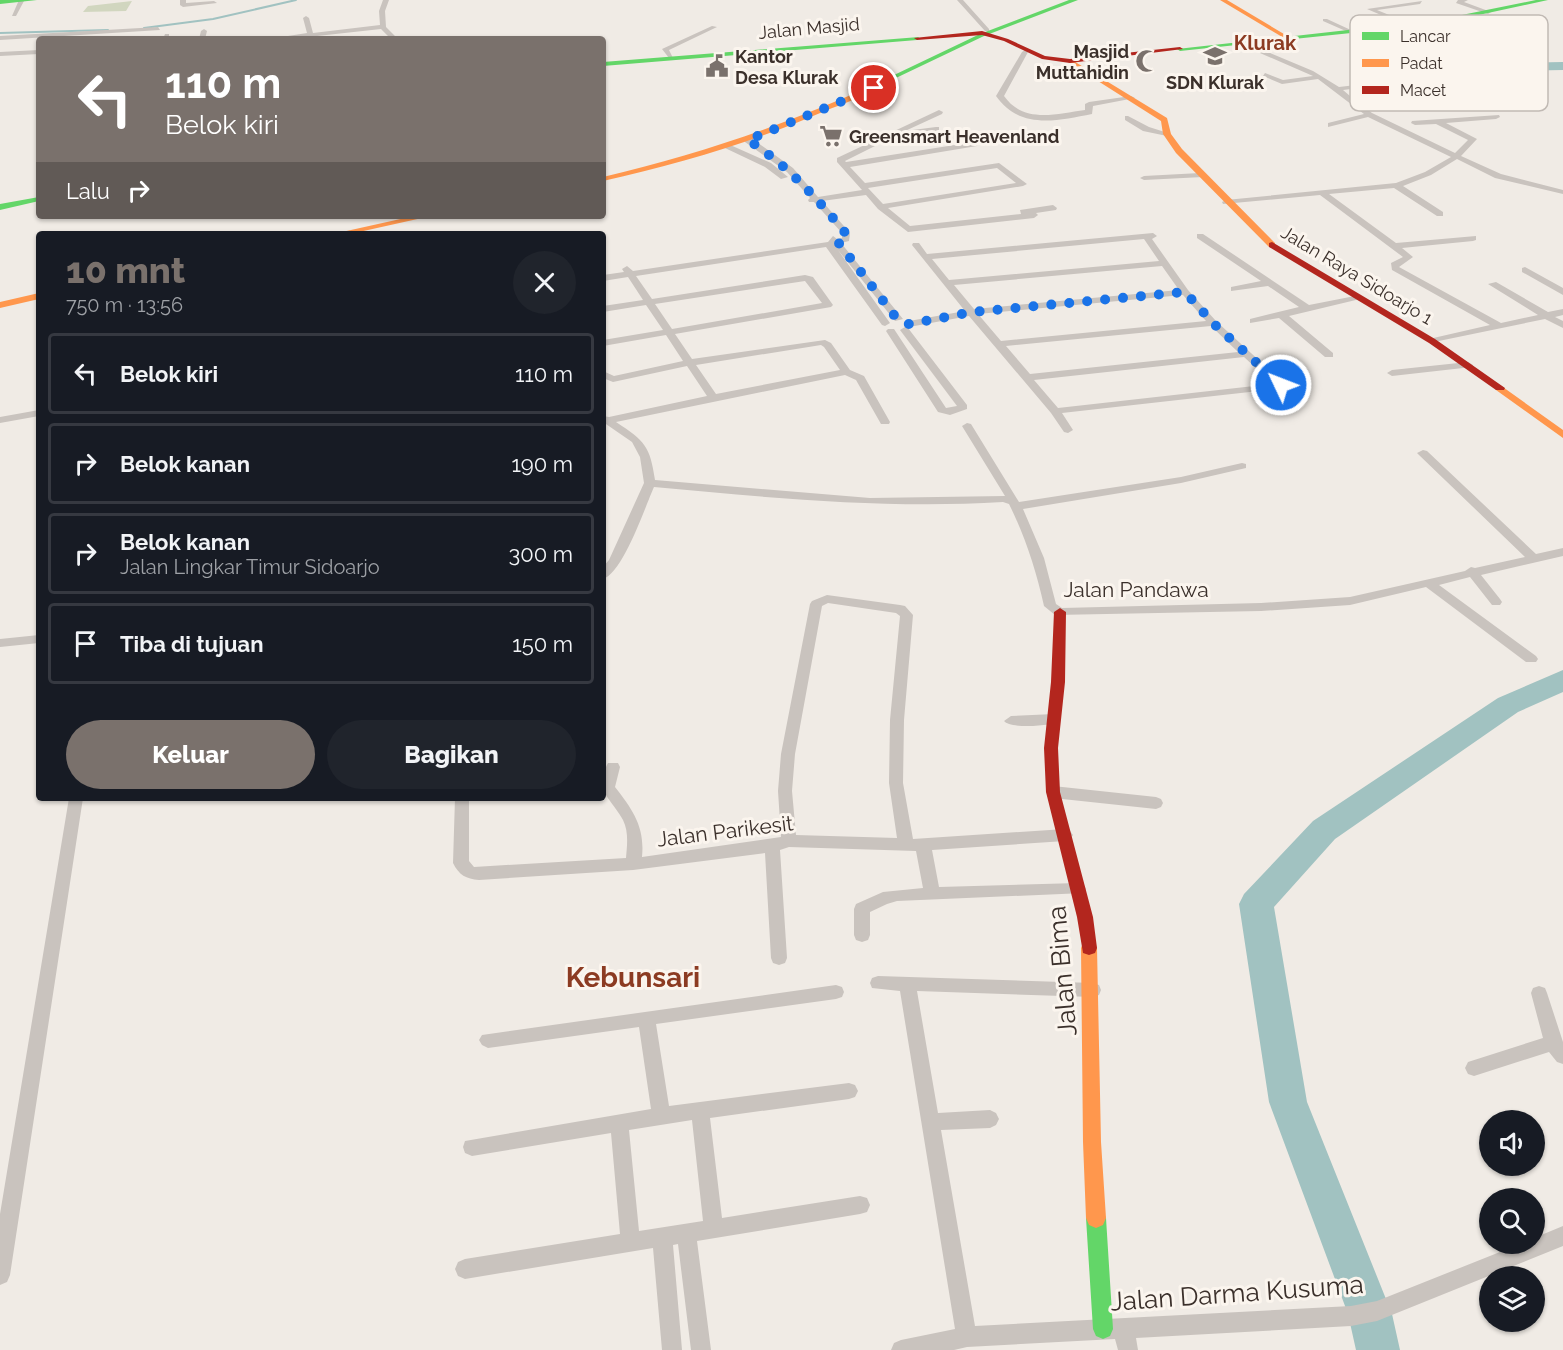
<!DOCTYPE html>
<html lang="id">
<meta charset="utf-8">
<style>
:root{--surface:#171b24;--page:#20242c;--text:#f1f3f6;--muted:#9ea1a6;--line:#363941;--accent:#7a716c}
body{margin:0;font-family:Raleway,sans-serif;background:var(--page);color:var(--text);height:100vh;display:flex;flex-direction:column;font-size:22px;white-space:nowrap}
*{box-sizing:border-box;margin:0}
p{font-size:20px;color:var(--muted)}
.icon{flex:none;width:33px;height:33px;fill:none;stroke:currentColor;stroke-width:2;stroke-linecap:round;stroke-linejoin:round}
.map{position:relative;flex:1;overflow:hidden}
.sheet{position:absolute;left:36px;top:231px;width:570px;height:570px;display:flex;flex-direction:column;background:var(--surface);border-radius:6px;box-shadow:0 2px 4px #0004}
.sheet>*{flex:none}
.top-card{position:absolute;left:36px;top:36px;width:570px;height:183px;border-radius:6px;box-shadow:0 2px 4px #0004;background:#7a716c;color:#fff;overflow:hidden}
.fabs{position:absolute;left:1479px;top:1110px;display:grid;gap:12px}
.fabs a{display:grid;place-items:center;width:66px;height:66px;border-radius:50%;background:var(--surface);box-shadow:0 2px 4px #0004;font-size:30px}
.pin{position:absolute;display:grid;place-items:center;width:51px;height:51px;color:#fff;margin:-26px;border:3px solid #fff;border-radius:50%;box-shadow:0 2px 6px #0007}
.me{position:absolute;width:66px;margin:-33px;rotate:313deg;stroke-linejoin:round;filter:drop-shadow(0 0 4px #0008)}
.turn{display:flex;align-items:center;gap:21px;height:126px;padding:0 30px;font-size:27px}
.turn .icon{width:78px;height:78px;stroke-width:2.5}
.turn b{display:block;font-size:42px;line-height:51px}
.then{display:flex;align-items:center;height:57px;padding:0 30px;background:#0003;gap:12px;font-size:22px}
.round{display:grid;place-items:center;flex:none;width:63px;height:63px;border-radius:32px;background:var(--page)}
.summary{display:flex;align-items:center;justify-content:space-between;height:102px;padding:0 30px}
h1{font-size:36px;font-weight:800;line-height:45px;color:var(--accent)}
.action{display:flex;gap:12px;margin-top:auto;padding:12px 30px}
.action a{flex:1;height:69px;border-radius:36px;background:var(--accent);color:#fff;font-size:24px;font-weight:800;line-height:69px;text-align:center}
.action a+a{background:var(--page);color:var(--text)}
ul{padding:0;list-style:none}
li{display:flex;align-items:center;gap:18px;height:81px;margin:0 12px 9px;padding:0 18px;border:3px solid var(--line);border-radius:6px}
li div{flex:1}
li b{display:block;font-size:22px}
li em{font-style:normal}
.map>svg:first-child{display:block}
.green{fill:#d1d6bf}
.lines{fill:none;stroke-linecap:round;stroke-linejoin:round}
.stream{stroke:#a1c2c1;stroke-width:2}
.river{fill:#a1c2c1;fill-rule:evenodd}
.street{fill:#c9c3be;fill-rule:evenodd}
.fast{fill:#63d668;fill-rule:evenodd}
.slow{fill:#ff974d;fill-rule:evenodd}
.jam{fill:#b3261e;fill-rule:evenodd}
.route{stroke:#1a73e8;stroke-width:10;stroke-dasharray:0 18}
.labels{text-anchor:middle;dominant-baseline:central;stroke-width:6;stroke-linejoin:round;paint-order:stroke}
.far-street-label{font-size:18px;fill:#3b302b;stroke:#fbf5ee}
.far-poi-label{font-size:18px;font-weight:bold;fill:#3b302b;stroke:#fbf5ee;text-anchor:start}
.far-quarter-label{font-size:20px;font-weight:bold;fill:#8c3b22;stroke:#fbf5ee}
.street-label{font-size:21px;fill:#3b302b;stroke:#fbf5ee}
.near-street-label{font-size:26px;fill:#3b302b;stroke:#fbf5ee}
.near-quarter-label{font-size:28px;font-weight:bold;fill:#8c3b22;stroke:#fbf5ee}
.key{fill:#fbf5ee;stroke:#c1bab4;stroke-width:1.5}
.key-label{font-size:16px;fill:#3b302b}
</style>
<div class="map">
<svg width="1563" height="1350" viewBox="0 0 1563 1350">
<rect width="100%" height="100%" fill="#f0ebe5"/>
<path class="green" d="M132 1 126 11 83 12 88 6Z"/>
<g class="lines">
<path class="stream" d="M144 28 213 19 296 0
M0 33 108 30"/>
<path class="river" d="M1388 55 1446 64 1563 62V70L1446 72 1383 62 1381 59Z
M1563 670V692L1518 712 1335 839 1274 907 1307 1102 1392 1314 1400 1350H1356L1348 1314 1269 1102 1239 904 1244 894 1313 821 1498 698Z"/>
<path class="street" d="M19 0 24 1 16 16H12Z
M180 0H186V3L214 1 217 3 183 7 180 5Z
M383 0H389L385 11 386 27 398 39H391L381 29 290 39H269L307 33 303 18 306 16 309 18 313 33 380 25 379 11Z
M957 0H963L989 29V31H985Z
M1458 0H1468L1464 2 1491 12 1488 14 1456 3Z
M1422 1 1420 4 1377 10 1411 24 1409 27 1367 9Z
M1323 19H1327L1353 31 1348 32 1323 21Z
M712 26 717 27 669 50 673 58H669L662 49Z
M158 27 160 30 0 40V36Z
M204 29 207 31 205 39H199L201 31Z
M165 34H169V39H163Z
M1239 40 1313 71 1339 87 1424 77 1422 80 1343 90 1350 96 1390 93 1406 99V103L1389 97 1355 100 1372 113 1455 153 1468 140 1436 124 1415 125 1411 123 1412 121 1499 115 1500 117 1496 119 1446 123 1477 139 1461 156 1501 174 1563 190V194L1495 178 1457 159 1431 175 1403 186 1443 212V216H1437L1394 188 1329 194 1396 243 1476 236V240L1473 241 1402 248 1413 257 1399 267 1501 323 1538 315 1488 284 1496 282 1548 312 1563 309V315L1555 317 1563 321V328L1545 319 1429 343V339L1490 325 1392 270 1391 263 1403 257 1320 195 1223 204 1222 202 1226 200 1396 183 1425 172 1451 157 1368 117 1328 127V123L1364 114 1318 79 1282 84 1263 76 1265 73 1283 80 1313 76 1237 43Z
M39 50V54L0 56V52Z
M1025 50 1028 52 1004 96C1024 124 1055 114 1085 110V104L1089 102 1131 96 1135 98 1093 106 1092 114C1056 121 1020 130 996 96L1022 52Z
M939 110 943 112 942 114 905 131 936 127H939V131L903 136 899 134 845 161 846 162 974 142 978 144 977 146 850 167 865 183 999 163 1027 184 1023 186 888 208 910 226 1021 214 1020 210 1053 205 1057 208 1056 210 1036 213 1038 215 1034 218 908 232 878 209 866 195 822 201 850 233 849 241 841 243 903 319 895 321 838 250 890 323 885 326 882 325 826 247 636 276 652 299 805 275 813 277 833 305 831 307 675 334 692 359 825 340 831 343 850 370 864 376 890 422 889 424H881L856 380 845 375 616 422C645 441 650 446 655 480L870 498 1005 496 962 426 967 423 971 424 1019 502 1181 477 1242 463 1246 464V468L1181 483 1023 509 1044 558 1056 604 1062 608 1261 603 1350 597 1465 571 1471 567 1475 568 1525 557 1419 455 1417 453 1423 450 1427 451 1536 554 1563 548V556L1481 575 1500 599 1502 602 1500 605H1492L1470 577 1439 585 1536 656 1538 659 1536 662H1526L1426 587 1350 605 1261 611 1055 615 1044 606C1036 570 1025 536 1009 504L1003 502C886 509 771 498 654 487 645 507 623 573 603 579V567L609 560 644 483 640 457 632 442 603 422V416L609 417 707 396 687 366 613 382 603 378V371L614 376 683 361 666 335 603 346V340L663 330 646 305 603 312V306L643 300 628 277 603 281V275L624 272 622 269 627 266 633 271 828 242 833 236 837 239 842 238V233L814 202H809L808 200 810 198 787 172 745 142V138H751L793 168 818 197 862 190 837 162V158ZM997 168 1016 183 883 204 868 188ZM805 281 822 303 672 329 655 304ZM821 345 824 347 840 370 716 394 696 365Z
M1128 116 1149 127 1171 134 1167 136 1143 131 1125 120V116Z
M728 144 771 163 788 177 781 179 765 167 725 148V144Z
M1200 173H1203V177L1144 180 1140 178 1144 176Z
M1153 233 1157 236 1152 239 1188 290 1216 321 1285 384V388L1062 413 1073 430 1068 433 1064 432 1051 413 969 316 909 327 904 324 909 321 965 311 912 245 913 243H919L927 254ZM1144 239 1159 261 949 280 932 259ZM1162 266 1179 290 974 309 954 285ZM1183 295 1206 321 1001 341 978 314ZM1211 326 1238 352 1030 374 1006 346ZM1244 357 1273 384 1058 408 1034 380Z
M1197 234H1203L1309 305 1360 295V299L1289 316 1333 353V357H1325L1279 318 1250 323V319L1299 307 1268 286 1231 291V287L1261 281 1197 238Z
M1525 267 1563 288V295L1522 272V268Z
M905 327 908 328 967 405V409L950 415 938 412 886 331 888 329H894L946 408 957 406 900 330Z
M1468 362 1473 365 1472 367 1392 376 1387 373 1392 370Z
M39 410V416L0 423V417Z
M827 595 900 605 905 606 913 615 904 720 903 783 913 839 1065 829 1070 831 1073 835 1070 839 1065 841 932 850 939 887 1078 883 1084 885 1086 889 1084 893 897 901 887 904 870 912V935L868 940 862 942 856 940 854 935V909L856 904 883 892 923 888 916 851 789 847 780 850 787 958 785 963 779 965 773 963 771 958 765 853 633 870 479 880C466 879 459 875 453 863L455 798H469V861L474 867 626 858C627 846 629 832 623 820 611 798 593 791 608 763H618L620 767 615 787C633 810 645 827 642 857L781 837 778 791 781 754 810 604 812 601ZM828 603 896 613 900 616 890 720 889 783 897 838 796 835 792 791 795 754 822 606Z
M39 635V643L0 647V639Z
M1054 714 1061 719C1055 727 1010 729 1004 721L1011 716Z
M1053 786 1156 797 1161 799 1163 803 1161 807 1156 809 1053 798 1048 796 1046 792 1048 788Z
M69 798H83L10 1275 7 1282 0 1285V1214Z
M878 976 1093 983 1099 985 1101 990 1099 995 1093 997 917 991 938 1113 990 1110 996 1113 999 1119 996 1125 990 1128 941 1130 975 1326 1351 1306 1377 1301 1520 1244H1534V1238L1563 1226V1246L1377 1321 1351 1326 1136 1338 1138 1350H1118L1115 1339 967 1347 954 1350H891L894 1343 901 1340 955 1329 900 991 872 988 870 983 872 978Z
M836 985 842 987 844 992 842 997 836 999 656 1024 669 1106 849 1083 855 1085 858 1091 855 1097 849 1099 710 1118 722 1218 860 1196 867 1198 870 1205 867 1212 860 1214 697 1241 711 1350H691L678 1244 673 1245 682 1350H662L653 1248 465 1279 458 1276 455 1269 458 1262 465 1259 620 1234 611 1133 472 1156 465 1153 463 1147 465 1141 651 1109 639 1027 488 1048 482 1045 479 1040 482 1035ZM692 1120 703 1221 639 1231 629 1130Z
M1539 986 1545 988 1547 993 1563 1042V1064L1557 1062 1549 1052 1474 1076 1468 1074 1465 1068 1468 1062 1543 1038 1531 993 1533 988Z"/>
<path class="fast" d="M0 0H37L0 4Z
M1069 0H1078L984 36 877 87 871 86 980 34Z
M1536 0H1548L1437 24 1180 51 1177 49 1437 20Z
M919 37 917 40 603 66V62Z
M39 197V201L0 210V204Z
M1096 1208 1103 1211 1106 1218 1113 1329 1110 1336 1103 1339 1096 1336 1093 1329 1086 1218 1089 1211Z"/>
<path class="slow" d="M1220 0H1227L1289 37 1284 38Z
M1068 60H1072L1167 118 1171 134 1182 149 1275 243V247H1269L1176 153 1163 134 1161 121 1068 62Z
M873 85 879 86C864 97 842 104 825 111 753 142 679 164 603 181V177C696 155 786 125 873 85Z
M414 216H431L350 234H333Z
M39 293V299L0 308V302Z
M1500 385 1563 430V438L1496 390 1495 388Z
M1089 941 1095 943 1097 948 1101 1142 1106 1218 1103 1225 1096 1228 1089 1225 1086 1218 1083 1142 1081 948 1083 943Z"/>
<path class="jam" d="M982 31 1008 39 1045 56 1070 59 1180 47 1183 49 1070 63 1042 59 1004 41 982 35 917 40 914 38Z
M1272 242 1435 339 1505 388 1504 390H1496L1429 343 1269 247V243Z
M1060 608 1066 612 1065 682 1058 748 1060 792 1093 917 1097 948 1095 953 1089 955 1083 953 1077 917 1046 792 1044 748 1051 682 1054 612Z"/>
</g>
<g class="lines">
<path class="route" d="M874 88 748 140C788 166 817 198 847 235L846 238 838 242 897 319 909 324 973 312 1185 292 1213 323 1281 385"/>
</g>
<defs>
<g id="school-bare" transform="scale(1.8)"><path d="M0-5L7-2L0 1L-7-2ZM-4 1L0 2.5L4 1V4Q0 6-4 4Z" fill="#7a716c" stroke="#fbf5ee" stroke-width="2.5" paint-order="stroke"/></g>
<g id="mosque-bare" transform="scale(1.8)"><path d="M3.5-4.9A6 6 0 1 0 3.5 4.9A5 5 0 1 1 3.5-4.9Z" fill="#7a716c" stroke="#fbf5ee" stroke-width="2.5" paint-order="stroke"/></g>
<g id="civic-bare" transform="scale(1.8)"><path d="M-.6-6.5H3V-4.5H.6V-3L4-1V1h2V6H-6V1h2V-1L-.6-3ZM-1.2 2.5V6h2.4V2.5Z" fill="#7a716c" stroke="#fbf5ee" stroke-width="2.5" paint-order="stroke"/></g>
<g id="supermarket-bare" transform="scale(1.8)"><path d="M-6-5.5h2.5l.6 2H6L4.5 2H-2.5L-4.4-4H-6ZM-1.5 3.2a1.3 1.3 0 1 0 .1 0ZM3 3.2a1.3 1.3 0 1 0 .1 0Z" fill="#7a716c" stroke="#fbf5ee" stroke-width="2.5" paint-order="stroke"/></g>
</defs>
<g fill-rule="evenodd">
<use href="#school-bare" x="1215" y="56"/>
<use href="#mosque-bare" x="1147" y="61"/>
<use href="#civic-bare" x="717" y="66"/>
<use href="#supermarket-bare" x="831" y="136"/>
</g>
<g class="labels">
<g class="far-street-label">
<text transform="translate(809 28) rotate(-5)">Jalan Masjid</text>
<text transform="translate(1357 275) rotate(31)">Jalan Raya Sidoarjo 1</text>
</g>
<g class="far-poi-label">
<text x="1129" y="51" text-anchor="end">Masjid<tspan x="1129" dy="21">Muttahidin</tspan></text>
<text x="735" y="56">Kantor<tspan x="735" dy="21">Desa Klurak</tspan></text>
<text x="1215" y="82" text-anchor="middle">SDN Klurak</text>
<text x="849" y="136">Greensmart Heavenland</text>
</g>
<g class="far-quarter-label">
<text x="1265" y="43">Klurak</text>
</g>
<g class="street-label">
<text x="1136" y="589">Jalan Pandawa</text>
<text transform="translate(725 831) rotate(-7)">Jalan Parikesit</text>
</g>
<g class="near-street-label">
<text transform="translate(1062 971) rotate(-95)">Jalan Bima</text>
<text transform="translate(1237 1293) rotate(-4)">Jalan Darma Kusuma</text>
</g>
<g class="near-quarter-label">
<text x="633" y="977">Kebunsari</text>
</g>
</g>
<rect x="1350" y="15" width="198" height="96" rx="9" class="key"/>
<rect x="1362" y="32" width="27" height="8" fill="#63d668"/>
<rect x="1362" y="59" width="27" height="8" fill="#ff974d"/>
<rect x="1362" y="86" width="27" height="8" fill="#b3261e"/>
<g class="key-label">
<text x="1400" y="42">Lancar</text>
<text x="1400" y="69">Padat</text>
<text x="1400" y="96">Macet</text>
</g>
</svg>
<div class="fabs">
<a><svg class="icon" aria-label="sound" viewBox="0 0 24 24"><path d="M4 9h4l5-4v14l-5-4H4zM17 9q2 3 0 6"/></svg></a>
<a><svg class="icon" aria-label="search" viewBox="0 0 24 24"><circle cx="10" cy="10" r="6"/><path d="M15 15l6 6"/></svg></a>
<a><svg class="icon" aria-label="layers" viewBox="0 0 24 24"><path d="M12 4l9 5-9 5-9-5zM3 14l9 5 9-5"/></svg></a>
</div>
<div class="pin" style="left:874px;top:88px;background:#d93025"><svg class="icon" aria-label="arrive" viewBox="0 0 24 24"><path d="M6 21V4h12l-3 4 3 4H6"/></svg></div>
<svg class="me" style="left:1281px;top:385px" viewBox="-20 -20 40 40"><circle r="17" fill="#1a73e8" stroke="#fff" stroke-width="3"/><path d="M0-11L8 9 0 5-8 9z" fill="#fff"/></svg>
<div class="top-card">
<div class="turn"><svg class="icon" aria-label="left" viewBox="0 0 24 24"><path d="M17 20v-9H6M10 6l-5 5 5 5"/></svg><div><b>110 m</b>Belok kiri</div></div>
<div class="then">Lalu<svg class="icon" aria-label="right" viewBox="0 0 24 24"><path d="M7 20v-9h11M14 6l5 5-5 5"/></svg></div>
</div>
<section class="sheet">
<div class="summary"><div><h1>10 mnt</h1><p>750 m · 13:56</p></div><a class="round"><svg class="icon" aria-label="close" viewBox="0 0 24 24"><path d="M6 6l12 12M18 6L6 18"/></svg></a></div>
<ul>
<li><svg class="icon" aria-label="left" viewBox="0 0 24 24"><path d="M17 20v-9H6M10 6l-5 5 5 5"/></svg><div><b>Belok kiri</b></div><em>110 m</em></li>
<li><svg class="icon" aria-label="right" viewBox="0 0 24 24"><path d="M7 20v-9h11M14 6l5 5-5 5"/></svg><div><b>Belok kanan</b></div><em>190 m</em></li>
<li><svg class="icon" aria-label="right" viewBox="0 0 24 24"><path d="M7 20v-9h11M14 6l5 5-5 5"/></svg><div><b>Belok kanan</b><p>Jalan Lingkar Timur Sidoarjo</p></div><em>300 m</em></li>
<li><svg class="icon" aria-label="arrive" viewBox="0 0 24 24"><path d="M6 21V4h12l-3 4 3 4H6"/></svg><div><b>Tiba di tujuan</b></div><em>150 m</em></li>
</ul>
<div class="action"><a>Keluar</a><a>Bagikan</a></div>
</section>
</div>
